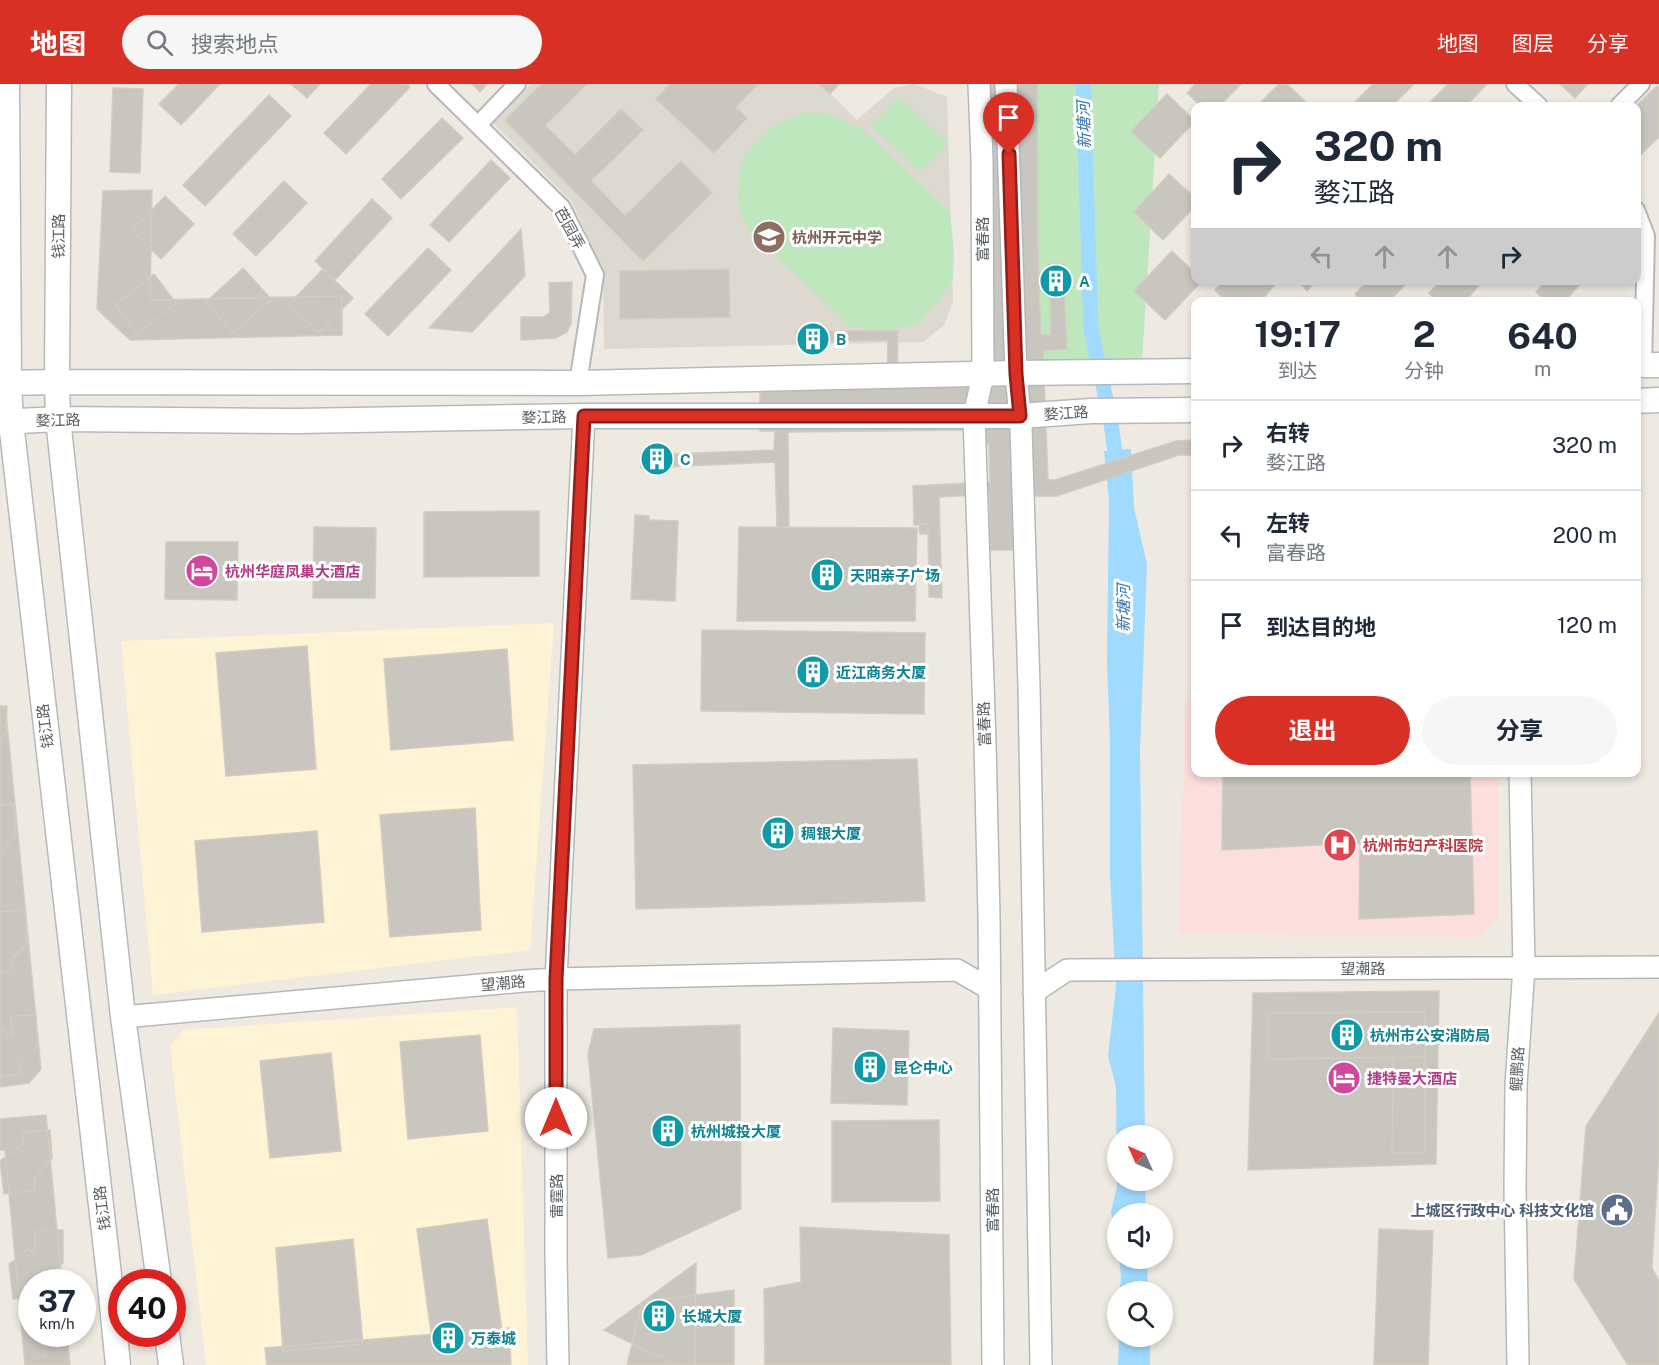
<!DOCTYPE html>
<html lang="zh">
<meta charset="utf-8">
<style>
:root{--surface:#fff;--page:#f6f6f7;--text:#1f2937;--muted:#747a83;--line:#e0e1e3;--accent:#d93025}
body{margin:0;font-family:"Public Sans","Noto Sans SC",sans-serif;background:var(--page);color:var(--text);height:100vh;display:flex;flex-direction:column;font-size:22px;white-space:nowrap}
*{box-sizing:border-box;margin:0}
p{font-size:20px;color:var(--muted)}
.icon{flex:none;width:33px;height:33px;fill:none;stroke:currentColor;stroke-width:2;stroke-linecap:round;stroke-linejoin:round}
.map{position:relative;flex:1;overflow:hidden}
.sheet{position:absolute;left:1191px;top:213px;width:450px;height:480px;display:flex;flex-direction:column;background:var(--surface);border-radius:12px;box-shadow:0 3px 9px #0003}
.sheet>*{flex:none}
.hud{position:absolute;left:1191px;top:18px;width:450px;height:183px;border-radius:12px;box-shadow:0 3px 9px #0003;background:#fff;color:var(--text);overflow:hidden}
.needle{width:39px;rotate:315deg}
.fabs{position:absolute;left:1107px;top:1041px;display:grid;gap:12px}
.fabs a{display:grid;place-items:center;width:66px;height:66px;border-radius:50%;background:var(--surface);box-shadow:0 3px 9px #0003;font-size:30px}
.speed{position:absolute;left:18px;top:1185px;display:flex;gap:12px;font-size:30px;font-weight:700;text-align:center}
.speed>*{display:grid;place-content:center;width:78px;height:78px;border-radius:50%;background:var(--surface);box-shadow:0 3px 9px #0003;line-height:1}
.speed small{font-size:15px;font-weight:400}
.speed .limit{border:9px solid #d22;background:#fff;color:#111}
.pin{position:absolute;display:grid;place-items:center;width:51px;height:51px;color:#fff;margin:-62px -26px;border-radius:50% 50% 50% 0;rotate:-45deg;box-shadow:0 0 6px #0007}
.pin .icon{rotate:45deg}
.me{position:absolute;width:66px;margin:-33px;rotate:0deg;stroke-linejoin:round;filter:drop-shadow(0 0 4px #0008)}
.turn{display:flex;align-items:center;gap:21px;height:126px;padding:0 24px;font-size:27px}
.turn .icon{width:78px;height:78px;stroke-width:2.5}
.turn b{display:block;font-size:42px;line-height:51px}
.lanes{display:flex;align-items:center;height:57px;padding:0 24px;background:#0003;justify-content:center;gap:30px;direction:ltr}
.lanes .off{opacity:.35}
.eta{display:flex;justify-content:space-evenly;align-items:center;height:102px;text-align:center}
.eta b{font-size:36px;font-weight:700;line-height:42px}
.action{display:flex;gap:12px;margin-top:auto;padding:12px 24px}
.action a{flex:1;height:69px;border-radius:36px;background:var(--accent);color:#fff;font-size:24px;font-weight:700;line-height:69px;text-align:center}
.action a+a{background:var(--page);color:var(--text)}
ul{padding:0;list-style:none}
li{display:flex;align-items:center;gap:18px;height:90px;padding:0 24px;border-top:2px solid var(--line)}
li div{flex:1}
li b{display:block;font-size:22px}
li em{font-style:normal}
header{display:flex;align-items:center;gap:36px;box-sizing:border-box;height:84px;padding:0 30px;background:var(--accent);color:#fff}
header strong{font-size:28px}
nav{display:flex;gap:33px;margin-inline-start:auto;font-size:21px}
.search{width:420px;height:54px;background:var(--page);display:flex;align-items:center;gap:15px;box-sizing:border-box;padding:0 21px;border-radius:33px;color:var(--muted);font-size:22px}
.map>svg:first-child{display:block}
.commercial{fill:#fff3d5}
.education{fill:#ded9d0}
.medical{fill:#fcdedc}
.green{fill:#bfe7bd}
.water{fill:#a0daff}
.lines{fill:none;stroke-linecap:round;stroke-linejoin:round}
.canal{stroke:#a0daff;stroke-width:15}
.building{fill:#c9c5bf;stroke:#d3ccc0;stroke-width:1.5}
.minor-casing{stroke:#b4b8bd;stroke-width:20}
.tertiary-casing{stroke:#b4b8bd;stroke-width:24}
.secondary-casing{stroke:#b5b9bf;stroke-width:27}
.minor{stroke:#fff;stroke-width:16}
.tertiary{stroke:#fff;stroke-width:21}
.secondary{stroke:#fff;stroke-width:24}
.route-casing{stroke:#8d1f18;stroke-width:15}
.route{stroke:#d93025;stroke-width:10}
.labels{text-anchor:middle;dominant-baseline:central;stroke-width:6;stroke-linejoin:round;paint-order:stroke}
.street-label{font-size:15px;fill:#5a5f63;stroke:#fff}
.education-label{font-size:15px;font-weight:bold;fill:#785e54;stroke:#fff;text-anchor:start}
.culture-label{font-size:15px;font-weight:bold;fill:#0d838f;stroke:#fff;text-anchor:start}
.hotel-label{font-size:15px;font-weight:bold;fill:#b23c85;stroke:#fff;text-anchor:start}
.health-label{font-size:15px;font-weight:bold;fill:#be3a42;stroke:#fff;text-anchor:start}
.service-label{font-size:15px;font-weight:bold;fill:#4e5e75;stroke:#fff;text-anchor:end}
.water-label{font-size:16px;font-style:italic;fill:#3776ac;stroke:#fff}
</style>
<header>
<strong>地图</strong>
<div class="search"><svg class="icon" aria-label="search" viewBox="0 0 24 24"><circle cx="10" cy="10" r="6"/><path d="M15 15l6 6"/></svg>搜索地点</div>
<nav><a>地图</a><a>图层</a><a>分享</a></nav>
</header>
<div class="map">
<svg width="1659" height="1281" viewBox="0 0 1659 1281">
<rect width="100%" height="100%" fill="#eeeae1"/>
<path class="commercial" d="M554 539 530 866 153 911 121 557Z
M517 923 528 1281H206L170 962 183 946Z"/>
<path class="education" d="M531 0H821L857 36 894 4 915 0 947 13 953 217 944 241 923 258 604 265 603 188 572 118 492 38Z"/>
<path class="medical" d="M1195 615 1196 688 1498 689V834L1479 853 1179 849 1185 616Z"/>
<path class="green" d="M1021 0H1159L1142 279 1030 280Z
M899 13 948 59 920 88 871 42Z
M807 28 830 30 865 47 950 128 954 167 953 196 940 215 916 241 884 247 850 243 746 143 738 117 739 90 746 69 775 40Z"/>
<path class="water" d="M1131 365 1134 424 1147 480 1140 667 1145 1051 1118 1052V1096L1145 1097 1146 1129 1118 1130 1117 1166 1111 1128 1117 1102 1116 1003 1108 972 1116 903 1110 792V659L1107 577 1109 415 1104 367Z
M1119 1175H1147L1148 1207H1120L1121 1191Z
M1119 1253H1150V1281H1118Z"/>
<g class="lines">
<path class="canal" d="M1083 0 1091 244 1111 339 1117 384"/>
</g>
<path class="building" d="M179 0H220L181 41 159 20Z
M291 0H320L307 14Z
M371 0H407L410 3 346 70 324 49Z
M472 0H487L480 8Z
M542 0H587L545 41 575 71 621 25 643 46 591 97 625 132 681 77 712 109 643 177 505 36Z
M670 0H758L736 23 747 34 714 69 656 15Z
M819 0H839L830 10Z
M984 0H1037L1038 178 1041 251H1051L1049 180H1063L1067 265 1043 267 1048 396H1055L1176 357 1196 356V371H1179L1057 412H1031L1032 466H990L989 410 939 413 942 514 929 513 928 440 914 441 913 402 990 398 989 361 969 346 788 348 789 443H777L775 378 641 384V371L774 366 775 347H760V296L887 297 888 256 796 258V247H898L897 297 976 284Z
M1195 0H1241L1219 22H1201L1187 9Z
M1279 0H1287L1305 17 1300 22H1257Z
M1373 0H1414L1392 22H1351Z
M1448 0H1487L1466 22H1426Z
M1560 0H1588L1575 14Z
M1657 2 1659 4V53L1636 75V22Z
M113 4 143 5 140 89 110 88Z
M1167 10 1195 37 1160 74 1131 47Z
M269 11 291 32 205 122 183 101Z
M442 34 463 54 401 115 382 95Z
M491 76 510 94 449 158 430 141Z
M1169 90 1196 115V121L1163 156 1134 128Z
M284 97 307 119 256 172 233 150Z
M152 106 150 216 342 212V251L130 256 97 225 103 107Z
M165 112 194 140 161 175 132 147Z
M372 115 392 134 335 196 315 177Z
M521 145 525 192 472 248 429 244Z
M428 164 451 186 388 252 365 230Z
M1172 167 1196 190V196H1203L1165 236 1134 207Z
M1049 180H1059L1060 213H1055Z
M243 184 271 215 233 249 206 218Z
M323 185 353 214 319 249 289 220Z
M729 185 730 233 620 235V187Z
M154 190 176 219 137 250 115 221Z
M1223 196H1279L1260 218H1227L1215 206Z
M1297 196H1317L1307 207Z
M1368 196H1409L1389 218H1362L1355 210Z
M1441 196H1484L1464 218H1437L1429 209Z
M1547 196H1584L1564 218H1547L1536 208Z
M572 198 571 240 567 248 556 254 521 256V233H544L550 228 549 199Z
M796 247 829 248V257L796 258Z
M673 369 674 382 641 384V371Z
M539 427V492L424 493V428Z
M635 431 649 432V436L678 437 675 517 631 515Z
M919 440H928V450H920Z
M314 443 376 444 375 514H313Z
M739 443 917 444 915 537H737Z
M166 458H238L237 516 165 515Z
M702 546 925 549 924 630 701 627Z
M307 562 316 685 226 692 216 569Z
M507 565 513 656 391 666 384 575Z
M0 622H7L6 649 0 654Z
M6 629 41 985 29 999 0 1003V630Z
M917 675 925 817 636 825 633 681Z
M1223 688H1470L1474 830 1359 835 1360 759 1222 766Z
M13 720 16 752 0 769V721Z
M475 724 481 846 390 853 380 731Z
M317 747 324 838 202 848 195 757Z
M25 826 27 860 11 876 12 887 0 888V828Z
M1439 907 1436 1080 1248 1086 1253 909Z
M1425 928V973L1268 975V929Z
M1659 929V1067L1652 1184 1659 1197V1281H1628L1574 1195 1586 1042Z
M36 931 37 963 20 978 21 990 0 993V945L12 952 11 932Z
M740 941 741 1125 641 1171 608 1174 588 970 594 945Z
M833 944 909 947 907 1021 831 1019Z
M480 951 488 1047 408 1055 400 958Z
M331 969 341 1067 270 1074 260 977Z
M1425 973V1069H1392L1393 974Z
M46 1031 62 1198H32V1250H67L70 1281H25L5 1066H0V1035Z
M939 1036 940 1117 832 1118V1037Z
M50 1046 52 1074 34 1095 35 1106 4 1110 0 1077 23 1060 22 1048Z
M487 1135 502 1247 432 1256 417 1145Z
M800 1143 949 1151 951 1281H765L764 1205 801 1198Z
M1379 1145 1433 1147 1428 1281H1374Z
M63 1146V1179L44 1198H32V1213L13 1215 9 1180 28 1165 35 1169V1147Z
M353 1155 363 1260 283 1267 276 1164Z
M696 1179 695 1281H677L604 1246Z
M734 1206V1281H627L642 1218Z
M509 1244 511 1281H267L265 1264Z
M67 1256 69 1281H26L34 1274 45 1273 44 1258Z"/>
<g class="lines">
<g class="minor-casing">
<path id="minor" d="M436 0 562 124 595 191 578 299
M1515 0 1539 22
M1619 22 1641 0
M478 41 517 0
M1636 126 1646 152 1643 281"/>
</g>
<g class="tertiary-casing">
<path id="tertiary" d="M979 0 982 75 983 291 974 332 985 659 989 832 993 1281
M1006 0 1016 289 1021 344 1029 602 1041 1281
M1034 908 1067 886 1659 883
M123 933 524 897 556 895 957 886 990 905
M558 1281 556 1173V895L584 332
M1518 1281 1515 1104 1516 1001 1524 883 1520 688"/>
</g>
<g class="secondary-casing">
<path id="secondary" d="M7 0 9 299 11 338 109 1191 118 1281
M59 0 57 298 58 335 123 933 159 1198
M1636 281H1659
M0 299 57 298 578 299 1016 289 1196 287
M1636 317 1659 316
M0 338 58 335 298 337 584 332H1020L1091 327 1196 326
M167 1250 171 1281"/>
</g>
<use href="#minor" class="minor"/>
<use href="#tertiary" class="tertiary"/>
<use href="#secondary" class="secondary"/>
</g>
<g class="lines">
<g class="route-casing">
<path id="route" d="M556 1034V895L584 332H1020L1016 290 1009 70"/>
</g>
<use href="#route" class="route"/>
</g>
<defs>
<g id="school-disc" transform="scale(1.725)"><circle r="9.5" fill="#8d6e63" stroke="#fff"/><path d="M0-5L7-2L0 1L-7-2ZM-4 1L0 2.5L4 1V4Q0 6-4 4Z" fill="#fff"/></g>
<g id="building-disc" transform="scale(1.725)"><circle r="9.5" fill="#0f9aa8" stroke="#fff"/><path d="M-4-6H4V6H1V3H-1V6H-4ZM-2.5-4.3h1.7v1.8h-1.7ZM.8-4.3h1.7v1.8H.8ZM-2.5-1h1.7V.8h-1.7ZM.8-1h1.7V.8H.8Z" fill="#fff"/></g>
<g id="hotel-disc" transform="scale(1.725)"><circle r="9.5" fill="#d1479c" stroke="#fff"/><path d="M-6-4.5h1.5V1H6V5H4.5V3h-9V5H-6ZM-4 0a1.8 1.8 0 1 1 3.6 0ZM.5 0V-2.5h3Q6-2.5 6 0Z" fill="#fff"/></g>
<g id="hospital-disc" transform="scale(1.725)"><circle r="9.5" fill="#e0444e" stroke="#fff"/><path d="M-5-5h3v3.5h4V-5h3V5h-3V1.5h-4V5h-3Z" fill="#fff"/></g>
<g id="civic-disc" transform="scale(1.725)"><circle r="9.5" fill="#5c6f8a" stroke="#fff"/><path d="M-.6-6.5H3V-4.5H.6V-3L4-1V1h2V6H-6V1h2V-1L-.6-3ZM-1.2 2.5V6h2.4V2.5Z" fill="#fff"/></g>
</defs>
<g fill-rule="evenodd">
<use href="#school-disc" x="769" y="153"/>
<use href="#building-disc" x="1056" y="197"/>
<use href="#building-disc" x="813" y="255"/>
<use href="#building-disc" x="657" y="375"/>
<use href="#hotel-disc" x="202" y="487"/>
<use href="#building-disc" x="827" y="491"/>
<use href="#building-disc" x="813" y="588"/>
<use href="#building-disc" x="778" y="749"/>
<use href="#hospital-disc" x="1340" y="761"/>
<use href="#building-disc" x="1347" y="951"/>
<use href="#building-disc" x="870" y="983"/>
<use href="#hotel-disc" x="1344" y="994"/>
<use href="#building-disc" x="668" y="1047"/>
<use href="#civic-disc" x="1617" y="1126"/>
<use href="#building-disc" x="659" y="1232"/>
<use href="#building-disc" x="448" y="1254"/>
</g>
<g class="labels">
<g class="street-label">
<text transform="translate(570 144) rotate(61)">芭园弄</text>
<text transform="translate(58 152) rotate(-90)">钱江路</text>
<text transform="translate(982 155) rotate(-90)">富春路</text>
<text transform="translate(1066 329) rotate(-4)">婺江路</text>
<text transform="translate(544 333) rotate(-1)">婺江路</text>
<text transform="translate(58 336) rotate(-1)">婺江路</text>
<text transform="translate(984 640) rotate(-92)">富春路</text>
<text transform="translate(45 642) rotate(-97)">钱江路</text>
<text x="1363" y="884">望潮路</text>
<text transform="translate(503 899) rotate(-5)">望潮路</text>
<text transform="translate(1517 985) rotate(-87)">鲲鹏路</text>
<text transform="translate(556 1112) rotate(-90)">雷霆路</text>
<text transform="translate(102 1124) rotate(-97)">钱江路</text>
<text transform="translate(992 1126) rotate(-90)">富春路</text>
</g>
<g class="education-label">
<text x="792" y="153">杭州开元中学</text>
</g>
<g class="culture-label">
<text x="1079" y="197">A</text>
<text x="836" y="255">B</text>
<text x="680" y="375">C</text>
<text x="850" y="491">天阳亲子广场</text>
<text x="836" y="588">近江商务大厦</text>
<text x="801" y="749">稠银大厦</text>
<text x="1370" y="951">杭州市公安消防局</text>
<text x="893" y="983">昆仑中心</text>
<text x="691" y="1047">杭州城投大厦</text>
<text x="682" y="1232">长城大厦</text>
<text x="471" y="1254">万泰城</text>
</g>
<g class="hotel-label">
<text x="225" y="487">杭州华庭凤巢大酒店</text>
<text x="1367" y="994">捷特曼大酒店</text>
</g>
<g class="health-label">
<text x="1363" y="761">杭州市妇产科医院</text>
</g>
<g class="service-label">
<text x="1594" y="1126">上城区行政中心 科技文化馆</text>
</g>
<g class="water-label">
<text transform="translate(1084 41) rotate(-92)">新塘河</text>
<text transform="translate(1123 524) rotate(-90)">新塘河</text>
</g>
</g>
</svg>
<div class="fabs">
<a><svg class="needle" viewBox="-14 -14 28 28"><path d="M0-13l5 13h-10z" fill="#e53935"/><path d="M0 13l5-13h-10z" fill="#747a83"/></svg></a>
<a><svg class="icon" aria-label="sound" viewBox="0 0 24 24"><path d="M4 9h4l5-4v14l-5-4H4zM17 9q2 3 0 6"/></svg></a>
<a><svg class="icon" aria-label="search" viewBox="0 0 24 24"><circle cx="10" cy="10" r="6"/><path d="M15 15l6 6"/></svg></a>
</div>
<div class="speed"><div>37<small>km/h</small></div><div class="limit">40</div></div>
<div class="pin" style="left:1009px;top:70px;background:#d93025"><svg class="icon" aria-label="arrive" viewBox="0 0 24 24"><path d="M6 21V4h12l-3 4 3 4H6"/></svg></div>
<svg class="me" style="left:556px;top:1034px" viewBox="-20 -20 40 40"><circle r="19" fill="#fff"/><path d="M0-13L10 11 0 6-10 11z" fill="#d93025"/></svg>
<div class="hud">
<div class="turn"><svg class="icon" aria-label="right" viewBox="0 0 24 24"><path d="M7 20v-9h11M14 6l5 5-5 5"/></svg><div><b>320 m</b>婺江路</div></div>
<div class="lanes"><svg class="icon off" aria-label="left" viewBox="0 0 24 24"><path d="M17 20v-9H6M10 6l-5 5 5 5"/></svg><svg class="icon off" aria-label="ahead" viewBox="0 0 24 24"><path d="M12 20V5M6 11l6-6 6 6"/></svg><svg class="icon off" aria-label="ahead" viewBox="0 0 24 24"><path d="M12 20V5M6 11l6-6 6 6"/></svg><svg class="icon" aria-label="right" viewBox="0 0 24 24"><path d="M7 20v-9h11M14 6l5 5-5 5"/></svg></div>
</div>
<section class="sheet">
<div class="eta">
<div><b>19:17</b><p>到达</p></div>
<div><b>2</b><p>分钟</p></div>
<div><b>640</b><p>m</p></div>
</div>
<ul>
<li><svg class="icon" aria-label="right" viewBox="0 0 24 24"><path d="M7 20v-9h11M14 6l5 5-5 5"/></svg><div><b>右转</b><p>婺江路</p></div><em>320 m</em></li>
<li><svg class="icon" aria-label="left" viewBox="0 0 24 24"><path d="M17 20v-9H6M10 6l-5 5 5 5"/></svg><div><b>左转</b><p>富春路</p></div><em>200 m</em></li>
<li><svg class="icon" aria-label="arrive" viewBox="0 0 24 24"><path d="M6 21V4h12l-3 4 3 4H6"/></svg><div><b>到达目的地</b></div><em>120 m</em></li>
</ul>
<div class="action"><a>退出</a><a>分享</a></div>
</section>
</div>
